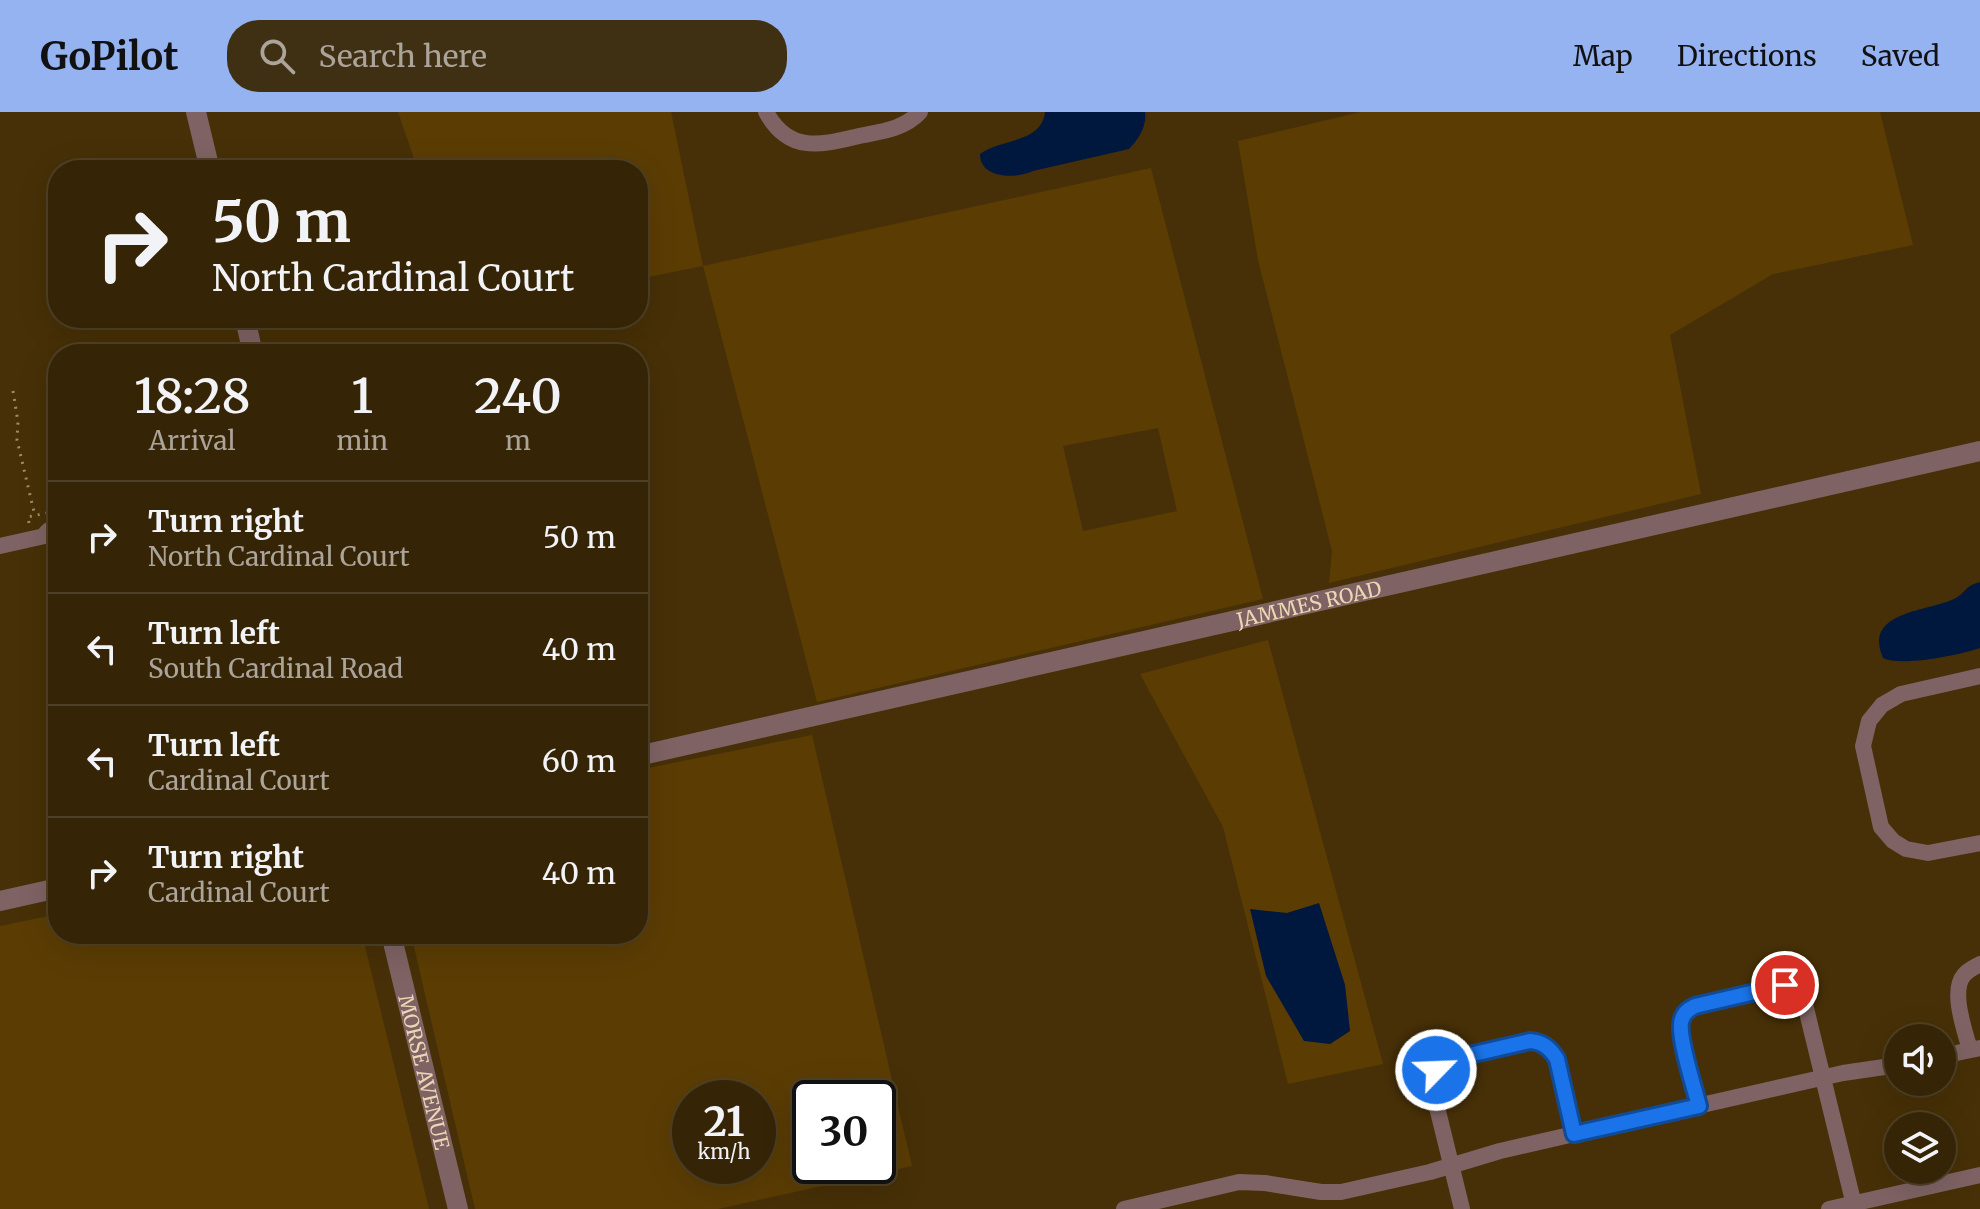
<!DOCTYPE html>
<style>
:root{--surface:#352405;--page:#403013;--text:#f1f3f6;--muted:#aaa49a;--line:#4f4127;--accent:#95b2f1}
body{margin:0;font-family:Merriweather,serif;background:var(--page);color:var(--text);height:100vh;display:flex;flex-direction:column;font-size:30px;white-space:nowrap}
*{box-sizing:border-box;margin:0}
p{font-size:26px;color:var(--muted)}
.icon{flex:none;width:44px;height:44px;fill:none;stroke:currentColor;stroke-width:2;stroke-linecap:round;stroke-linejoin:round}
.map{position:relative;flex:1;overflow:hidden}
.drawer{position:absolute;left:48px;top:232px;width:600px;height:600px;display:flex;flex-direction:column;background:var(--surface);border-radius:32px;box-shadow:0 8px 32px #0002,0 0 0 2px var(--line)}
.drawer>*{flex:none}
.hud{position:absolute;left:48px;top:48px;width:600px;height:168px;border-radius:32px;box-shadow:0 8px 32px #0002,0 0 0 2px var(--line);background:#352405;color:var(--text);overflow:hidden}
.fabs{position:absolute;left:1884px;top:912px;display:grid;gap:16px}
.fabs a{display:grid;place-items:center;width:72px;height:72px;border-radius:50%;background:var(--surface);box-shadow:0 8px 32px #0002,0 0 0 2px var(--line);font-size:40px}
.speed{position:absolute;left:672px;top:968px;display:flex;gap:16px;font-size:40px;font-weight:700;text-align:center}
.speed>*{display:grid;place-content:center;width:104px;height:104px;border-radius:50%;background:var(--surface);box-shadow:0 8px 32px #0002,0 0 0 2px var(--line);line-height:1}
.speed small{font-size:20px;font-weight:400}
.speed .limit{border:4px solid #111;border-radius:12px;background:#fff;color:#111}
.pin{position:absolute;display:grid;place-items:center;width:68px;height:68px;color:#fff;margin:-34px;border:4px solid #fff;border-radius:50%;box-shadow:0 2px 8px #0007}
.me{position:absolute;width:88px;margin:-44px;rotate:66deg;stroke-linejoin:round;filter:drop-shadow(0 0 6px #0008)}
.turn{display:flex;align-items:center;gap:28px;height:168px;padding:0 32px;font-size:36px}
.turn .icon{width:104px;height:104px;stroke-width:2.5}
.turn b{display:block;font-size:56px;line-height:68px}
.eta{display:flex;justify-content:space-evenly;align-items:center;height:136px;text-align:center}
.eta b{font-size:48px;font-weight:600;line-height:56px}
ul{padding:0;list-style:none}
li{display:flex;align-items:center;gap:24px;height:112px;padding:0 32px;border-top:2px solid var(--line)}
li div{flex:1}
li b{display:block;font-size:30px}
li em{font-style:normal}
header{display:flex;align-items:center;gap:48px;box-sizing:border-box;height:112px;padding:0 40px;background:var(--accent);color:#111}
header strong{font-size:38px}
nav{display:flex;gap:44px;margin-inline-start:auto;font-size:28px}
.search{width:560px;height:72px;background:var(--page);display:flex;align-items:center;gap:20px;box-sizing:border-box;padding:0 28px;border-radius:32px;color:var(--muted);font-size:30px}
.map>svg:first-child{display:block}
.green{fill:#5b3d04;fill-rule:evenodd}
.water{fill:#00183e}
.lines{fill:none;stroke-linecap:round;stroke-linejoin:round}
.path{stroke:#a18a64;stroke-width:3;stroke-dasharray:2 6;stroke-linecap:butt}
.service{stroke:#7f6364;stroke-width:8}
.minor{stroke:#7f6364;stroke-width:16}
.tertiary{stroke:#7f6364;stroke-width:20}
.route-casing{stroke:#114b97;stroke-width:20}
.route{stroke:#1a73e8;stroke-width:14}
.labels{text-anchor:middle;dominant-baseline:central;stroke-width:6;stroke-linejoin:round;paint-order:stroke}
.street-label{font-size:20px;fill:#edd6b3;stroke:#2a1800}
</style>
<header>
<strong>GoPilot</strong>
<div class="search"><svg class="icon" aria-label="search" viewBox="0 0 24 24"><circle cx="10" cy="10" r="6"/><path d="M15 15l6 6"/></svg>Search here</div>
<nav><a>Map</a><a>Directions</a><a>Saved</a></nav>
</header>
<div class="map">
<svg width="1980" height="1097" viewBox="0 0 1980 1097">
<rect width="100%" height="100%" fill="#473007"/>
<path class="green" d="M398 0H671L703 154 1151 56 1263 487 817 590 703 154 638 167V58H418ZM1158 316 1177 399 1083 419 1063 334Z
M1361 0H1880L1913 133 1773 162 1670 223 1701 382 1329 471 1332 439 1258 148 1238 29Z
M1268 528 1383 952 1288 972 1223 715 1140 562ZM1319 792 1345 873 1350 919 1330 932 1251 798 1287 801Z
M812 623 912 1054 718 1097H475L411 822H638V658ZM758 986V1054H690V986ZM878 986V1054H810V986Z
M58 802V822H362L429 1097H0V814Z"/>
<path class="water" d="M1045 0H1145C1147 14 1139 27 1129 37L1033 59C1016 67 980 67 980 42 1000 27 1042 31 1045 0Z
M1980 470V536C1960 543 1901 555 1883 546 1863 500 1925 500 1954 487 1966 481 1964 474 1980 470Z
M1319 791 1345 873 1350 919 1330 932 1304 929 1266 864 1250 797 1287 801Z"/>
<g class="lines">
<path class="path" d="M13 279 18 310 17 328 35 404
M29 411 28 405 46 401"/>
<path class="service" d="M39 424C44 415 48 413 58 410"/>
<path class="minor" d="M766 0C790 44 824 32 864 23 885 19 905 16 920 0
M0 434 58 421
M1980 564 1901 582 1882 593 1869 609 1863 634 1881 715 1893 729 1906 737 1928 741 1980 731
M1970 938C1965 919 1950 879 1964 863 1968 858 1975 855 1980 852
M1942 944 1980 936
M1699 994C1695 978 1676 920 1682 907 1684 900 1689 897 1695 894L1777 874C1788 873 1796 875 1803 884L1855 1097
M1124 1097 1239 1070 1265 1071 1321 1080H1341L1430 1060 1500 1039 1574 1022 1843 961 1898 953
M1462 1097 1433 979C1432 963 1437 953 1452 947L1530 929C1543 930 1550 936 1557 947L1574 1022
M1829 1097 1980 1063"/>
<g class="tertiary">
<path d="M196 0 210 58"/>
<path d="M245 206 253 242"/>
<path id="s1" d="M638 644 1980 339"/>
<path d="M0 789 58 776"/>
<path id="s2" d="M391 822 458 1097"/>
</g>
</g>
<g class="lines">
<g class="route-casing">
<path id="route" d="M1436 958 1443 950 1452 947 1530 929C1543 930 1550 936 1557 947L1574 1022 1699 994C1695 978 1676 920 1682 907 1684 900 1689 897 1695 894L1785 873"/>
</g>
<use href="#route" class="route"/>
</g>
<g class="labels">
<g class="street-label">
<text stroke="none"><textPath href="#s1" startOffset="688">JAMMES ROAD</textPath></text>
<text stroke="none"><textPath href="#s2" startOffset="142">MORSE AVENUE</textPath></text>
</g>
</g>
</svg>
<div class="fabs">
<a><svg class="icon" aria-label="sound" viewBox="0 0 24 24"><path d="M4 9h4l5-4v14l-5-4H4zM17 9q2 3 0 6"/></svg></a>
<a><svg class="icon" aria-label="layers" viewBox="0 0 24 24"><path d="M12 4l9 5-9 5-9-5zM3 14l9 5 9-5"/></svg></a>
</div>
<div class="speed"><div>21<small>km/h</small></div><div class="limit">30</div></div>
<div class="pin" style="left:1785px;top:873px;background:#d93025"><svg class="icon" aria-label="arrive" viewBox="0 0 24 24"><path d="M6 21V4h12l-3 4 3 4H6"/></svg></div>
<svg class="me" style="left:1436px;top:958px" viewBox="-20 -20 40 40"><circle r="17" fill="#1a73e8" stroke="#fff" stroke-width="3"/><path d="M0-11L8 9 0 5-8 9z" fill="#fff"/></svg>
<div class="hud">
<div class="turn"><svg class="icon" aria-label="right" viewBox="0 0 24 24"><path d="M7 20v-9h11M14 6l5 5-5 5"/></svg><div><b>50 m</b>North Cardinal Court</div></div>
</div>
<section class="drawer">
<div class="eta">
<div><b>18:28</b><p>Arrival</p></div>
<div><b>1</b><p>min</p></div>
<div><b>240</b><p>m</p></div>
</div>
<ul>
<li><svg class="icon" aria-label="right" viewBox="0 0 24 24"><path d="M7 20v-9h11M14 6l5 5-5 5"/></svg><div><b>Turn right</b><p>North Cardinal Court</p></div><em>50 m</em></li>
<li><svg class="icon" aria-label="left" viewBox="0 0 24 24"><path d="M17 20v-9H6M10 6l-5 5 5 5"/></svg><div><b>Turn left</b><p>South Cardinal Road</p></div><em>40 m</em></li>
<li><svg class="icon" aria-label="left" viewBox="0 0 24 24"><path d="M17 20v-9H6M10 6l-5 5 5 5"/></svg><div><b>Turn left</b><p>Cardinal Court</p></div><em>60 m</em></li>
<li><svg class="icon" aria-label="right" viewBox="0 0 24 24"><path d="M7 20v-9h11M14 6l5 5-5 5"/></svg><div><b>Turn right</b><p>Cardinal Court</p></div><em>40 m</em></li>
</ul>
</section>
</div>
